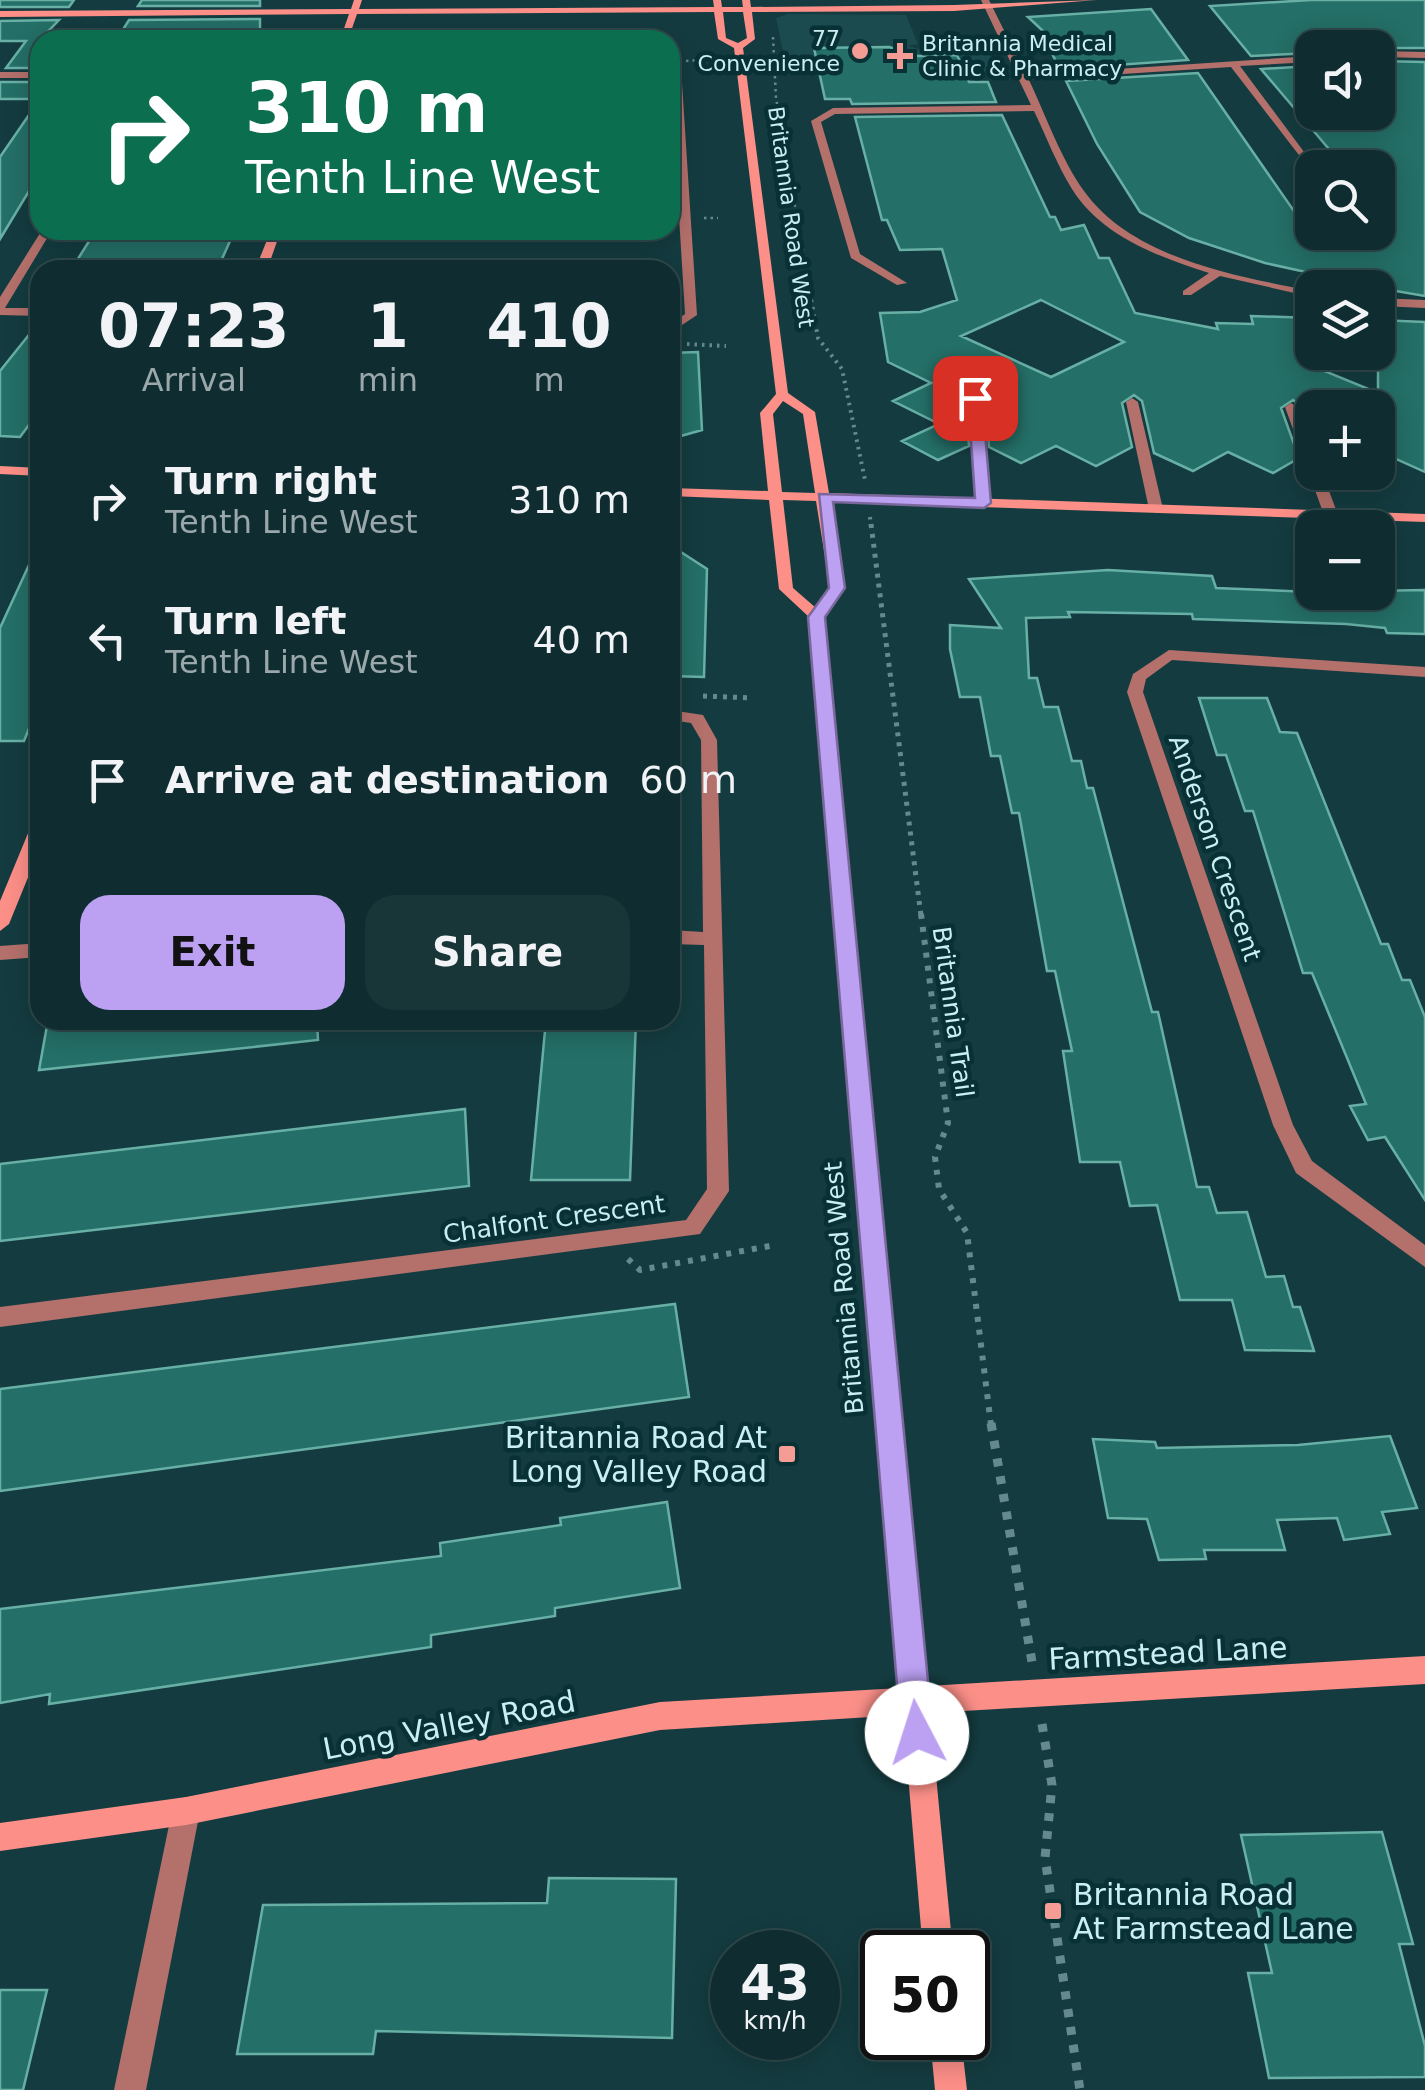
<!DOCTYPE html>
<meta charset="utf-8">
<style>
:root{--surface:#0f2d30;--page:#183538;--text:#f1f3f6;--muted:#9ba8ab;--line:#2f494c;--accent:#bca0f2}
body{margin:0;font-family:"DejaVu Sans",sans-serif;background:var(--page);color:var(--text);height:100vh;display:flex;flex-direction:column;font-size:38px;white-space:nowrap}
*{box-sizing:border-box;margin:0}
p{font-size:32px;color:var(--muted)}
.icon{flex:none;width:55px;height:55px;fill:none;stroke:currentColor;stroke-width:2;stroke-linecap:round;stroke-linejoin:round}
.map{position:relative;flex:1;overflow:hidden}
.drawer{position:absolute;left:30px;top:260px;width:650px;height:770px;display:flex;flex-direction:column;background:var(--surface);border-radius:30px;box-shadow:0 5px 25px #0003,0 0 0 2px var(--line)}
.drawer>*{flex:none}
.top-card{position:absolute;left:30px;top:30px;width:650px;height:210px;border-radius:30px;box-shadow:0 5px 25px #0003,0 0 0 2px var(--line);background:#0b6e4f;color:#fff;overflow:hidden}
.tools{position:absolute;left:1295px;top:30px;display:grid;gap:20px}
.tools a{display:grid;place-items:center;width:100px;height:100px;border-radius:20px;background:var(--surface);box-shadow:0 5px 25px #0003,0 0 0 2px var(--line);font-size:50px}
.speed{position:absolute;left:710px;top:1930px;display:flex;gap:20px;font-size:50px;font-weight:700;text-align:center}
.speed>*{display:grid;place-content:center;width:130px;height:130px;border-radius:50%;background:var(--surface);box-shadow:0 5px 25px #0003,0 0 0 2px var(--line);line-height:1}
.speed small{font-size:25px;font-weight:400}
.speed .limit{border:5px solid #111;border-radius:15px;background:#fff;color:#111}
.pin{position:absolute;display:grid;place-items:center;width:85px;height:85px;color:#fff;margin:-42px;border-radius:20px;box-shadow:0 5px 15px #0006}
.me{position:absolute;width:110px;margin:-55px;rotate:355deg;stroke-linejoin:round;filter:drop-shadow(0 0 8px #0008)}
.turn{display:flex;align-items:center;gap:35px;height:210px;padding:0 50px;font-size:45px}
.turn .icon{width:130px;height:130px;stroke-width:2.5}
.turn b{display:block;font-size:70px;line-height:85px}
.eta{display:flex;justify-content:space-evenly;align-items:center;height:170px;text-align:center}
.eta b{font-size:60px;font-weight:800;line-height:70px}
.cta{display:flex;gap:20px;margin-top:auto;padding:20px 50px}
.cta a{flex:1;height:115px;border-radius:30px;background:var(--accent);color:#111;font-size:40px;font-weight:800;line-height:115px;text-align:center}
.cta a+a{background:var(--page);color:var(--text)}
ul{padding:0;list-style:none}
li{display:flex;align-items:center;gap:30px;height:140px;padding:0 50px}
li div{flex:1}
li b{display:block;font-size:38px}
li em{font-style:normal}
.map>svg:first-child{display:block}
.built{fill:#1b4a4f}
.building{fill:#246f67;stroke:#68b0a6;stroke-width:2.5;fill-rule:evenodd}
.lines{fill:none;stroke-linecap:round;stroke-linejoin:round}
.path-far4{stroke:#658a8e;stroke-width:2.5;stroke-dasharray:2.5 4;stroke-linecap:butt}
.path-far3{stroke:#658a8e;stroke-width:4;stroke-dasharray:2.5 5;stroke-linecap:butt}
.path-far2{stroke:#658a8e;stroke-width:5;stroke-dasharray:4 6;stroke-linecap:butt}
.path-far1{stroke:#658a8e;stroke-width:6;stroke-dasharray:5 8;stroke-linecap:butt}
.path{stroke:#658a8e;stroke-width:9;stroke-dasharray:8 10;stroke-linecap:butt}
.street{fill:#b4706b;fill-rule:evenodd}
.secondary{fill:#fc8f88;fill-rule:evenodd}
.route{fill:#bca0f2;stroke:#7a689d;stroke-width:2.5}
.poi-dot{fill:#f59c95;stroke:#073135;stroke-width:4}
.labels{text-anchor:middle;dominant-baseline:central;stroke-width:9;stroke-linejoin:round;paint-order:stroke}
.far-poi-label{font-size:22px;fill:#cbeef2;stroke:#073135;text-anchor:end}
.far-street-label{font-size:22px;fill:#cbeef2;stroke:#073135}
.street-label{font-size:25px;fill:#cbeef2;stroke:#073135}
.near-poi-label{font-size:30px;fill:#cbeef2;stroke:#073135;text-anchor:end}
.near-street-label{font-size:30px;fill:#cbeef2;stroke:#073135}
</style>
<div class="map">
<svg width="1425" height="2090" viewBox="0 0 1425 2090">
<rect width="100%" height="100%" fill="#143c40"/>
<path class="built" d="M788 14 906 15 918 44 908 46 923 50 987 49 998 72 788 75 776 18Z"/>
<path class="building" d="M0 0H74L69 7H0Z
M142 0H260V6H138Z
M1311 0H1425V48H1364L1359 42 1312 45V53L1251 56 1210 6Z
M1151 9 1188 60 1060 69 1047 44 1056 43 1028 17Z
M260 19V37L117 39 129 20Z
M59 20 40 40V68H6L26 41H0V21Z
M889 47 918 56 957 55 969 82H988L996 102 852 104 850 99H825L814 48Z
M1378 61 1425 62V296L1378 288V279L1324 276 1265 263 1189 238 1140 212 1097 144 1066 81 1198 73 1312 237 1326 232H1378V168H1345L1261 69 1312 66V112H1378Z
M0 82H40V173L0 239V157L40 99H0Z
M1002 115 1050 217H1055L1061 230 1084 225 1099 258H1109L1135 313 1218 329 1216 323 1253 324 1251 316 1312 318V366L1378 393V320L1425 322V472L1378 451V408H1312V439L1301 406 1293 400 1281 408 1299 458 1273 473 1228 452 1193 471 1154 453 1142 401 1134 395 1122 403 1132 447 1096 466 1056 446 1021 463 989 447 985 398 977 391 965 398 969 446 938 460 902 441 939 424 893 401 931 383 888 362 880 313 920 312 957 300 942 249 900 250 887 220H882L855 117ZM1041 300 1124 342 1051 377 961 336Z
M96 230H235L217 270H71Z
M40 321V410L20 437 0 436V371Z
M698 352 702 430 670 439V353Z
M40 541V701L24 741H0V628Z
M670 545 707 569 704 677 670 676Z
M1108 570 1212 576 1216 588 1312 592 1425 590V634L1387 633 1385 628 1346 624 1193 619 1192 614 1068 612 1070 617 1026 618 1029 678H1037L1044 707H1058L1072 761H1081L1087 788H1093L1152 1012H1158L1197 1187H1209L1217 1213 1247 1212 1266 1277 1284 1276 1293 1307H1300L1314 1351 1245 1350 1232 1300H1180L1157 1205 1130 1206 1120 1162H1080L1063 1051H1072L1055 971H1047L1019 813H1012L1000 756H991L980 697H960L950 649V625L1001 628 969 579Z
M1199 698H1267L1280 732 1297 733 1381 944H1388L1402 980H1410L1425 1017V1200L1385 1137 1368 1140 1350 1106 1366 1104 1312 973H1303L1253 811H1245L1226 755H1217Z
M48 1020H317L318 1040 39 1070Z
M546 1020H636L630 1180H531Z
M465 1109 469 1186 0 1241V1164Z
M675 1304 689 1397 0 1491V1389Z
M1390 1436 1417 1508 1382 1512 1390 1534 1344 1540 1337 1518 1277 1520 1285 1550H1204L1206 1559 1159 1560 1147 1519 1108 1518 1093 1439 1155 1442 1157 1448 1298 1445Z
M667 1502 680 1588 555 1608V1616L431 1635V1647L49 1704 50 1694 0 1703V1609L441 1556 440 1543 561 1525 560 1518Z
M1382 1832 1413 1944H1399L1425 2046V2077L1269 2078 1248 1973H1272L1241 1835Z
M549 1878 676 1879 672 2038 376 2031 373 2054H237L263 1905 547 1903Z
M0 1990H47L23 2090H0Z"/>
<g class="lines">
<path class="path-far4" d="M773 37 776 98 799 229
M686 61 702 60
M704 218H718"/>
<path class="path-far3" d="M798 226 818 338 842 369 865 480
M687 344 726 346
M870 517 871 527"/>
<path class="path-far2" d="M871 524 921 916
M703 696 753 698"/>
<path class="path-far1" d="M921 914 948 1123 935 1157 939 1189 967 1233 991 1425
M628 1259 640 1270 775 1245"/>
<path class="path" d="M991 1423 1032 1662
M1042 1724 1052 1785 1045 1858 1080 2090"/>
<path class="street" d="M981 0H989L1026 75 1312 56V62L1240 66 1316 168H1312V172L1231 67 1029 80C1046 116 1061 159 1084 191 1133 259 1236 276 1312 291V297L1220 276 1191 295H1183V291L1209 273C1159 257 1101 236 1072 189 1057 165 1046 136 1034 111L835 114 821 122 860 254 907 283 897 285 851 258 811 121 833 108 1031 105Z
M1378 51 1425 52V58L1378 57Z
M670 69 682 83 697 315 670 333V324L685 314Z
M0 72H40V78H0Z
M42 230H52L5 308H40V316L0 315V297Z
M1378 298 1425 300V308L1378 306Z
M975 394 981 398 991 503 984 507 977 503 969 398Z
M1132 398 1138 402 1163 509 1156 513 1149 509 1126 402Z
M1291 403 1297 407 1312 449V472H1322L1338 515 1336 518 1324 515 1285 407Z
M1169 650 1425 667V677L1172 660 1146 679 1143 692 1293 1125 1312 1161 1425 1245V1267L1296 1173 1273 1125 1127 692 1133 674Z
M670 710 703 715 717 740 729 1191 700 1234 0 1327V1307L686 1220 707 1189 704 945 670 944V930L703 932 701 740 691 723 670 720Z
M40 943V957L0 960V946Z
M186 1797 196 1801 200 1811 146 2090H114L172 1811 176 1801Z"/>
<path class="secondary" d="M354 0H362L359 9 714 7 713 0H721L722 7H743L742 0H750L751 7 954 5 1097 0 954 11 752 12 755 39 743 48 788 393 815 412 829 493 1425 514V522L830 502 844 588 825 617 928 1686 1425 1656V1684L930 1713 953 1952H923L903 1715 660 1730 186 1825 0 1851V1823L186 1797 660 1702 900 1688 810 618 779 589 769 500 670 496V488L768 491 760 413 776 394 734 48 718 39 714 12 357 14 348 40H340L349 14 0 17V11L351 9ZM723 12H743L747 38 738 43 726 38ZM783 401 803 414 815 493 782 492 773 414ZM783 500 816 501 830 588 816 608 793 588Z
M271 230H281L267 270H255Z
M0 466 40 468V476L0 474Z
M40 820V848L9 924 0 931V901L31 826Z
M930 2038H961L967 2090H935Z"/>
</g>
<path class="route" d="M975 394 982 398 991 503 984 508 833 502 845 588 825 617 933 1733 928 1744 917 1749 906 1744 901 1733 808 617 829 588 819 494 975 498 968 398Z"/>
<g class="poi-dot">
<circle cx="860" cy="51" r="10"/>
<path d="M895 41h10v10h10v10h-10v10h-10v-10h-10v-10h10z"/>
<rect x="777" y="1444" width="20" height="20" rx="5"/>
<rect x="1043" y="1901" width="20" height="20" rx="5"/>
</g>
<g class="labels">
<g class="far-poi-label">
<text x="840" y="38">77<tspan x="840" dy="25">Convenience</tspan></text>
<text x="922" y="43" text-anchor="start">Britannia Medical<tspan x="922" dy="25">Clinic &amp; Pharmacy</tspan></text>
</g>
<g class="far-street-label">
<text transform="translate(791 217) rotate(82)">Britannia Road West</text>
</g>
<g class="street-label">
<text transform="translate(1215 848) rotate(71)">Anderson Crescent</text>
<text transform="translate(953 1012) rotate(82)">Britannia Trail</text>
<text transform="translate(554 1219) rotate(-8)">Chalfont Crescent</text>
<text transform="translate(844 1288) rotate(-95)">Britannia Road West</text>
</g>
<g class="near-poi-label">
<text x="767" y="1437">Britannia Road At<tspan x="767" dy="34">Long Valley Road</tspan></text>
<text x="1073" y="1894" text-anchor="start">Britannia Road<tspan x="1073" dy="34">At Farmstead Lane</tspan></text>
</g>
<g class="near-street-label">
<text transform="translate(1168 1653) rotate(-3)">Farmstead Lane</text>
<text transform="translate(449 1725) rotate(-11)">Long Valley Road</text>
</g>
</g>
</svg>
<div class="tools">
<a><svg class="icon" aria-label="sound" viewBox="0 0 24 24"><path d="M4 9h4l5-4v14l-5-4H4zM17 9q2 3 0 6"/></svg></a>
<a><svg class="icon" aria-label="search" viewBox="0 0 24 24"><circle cx="10" cy="10" r="6"/><path d="M15 15l6 6"/></svg></a>
<a><svg class="icon" aria-label="layers" viewBox="0 0 24 24"><path d="M12 4l9 5-9 5-9-5zM3 14l9 5 9-5"/></svg></a>
<a>+</a>
<a>−</a>
</div>
<div class="speed"><div>43<small>km/h</small></div><div class="limit">50</div></div>
<div class="pin" style="left:975px;top:398px;background:#d93025"><svg class="icon" aria-label="arrive" viewBox="0 0 24 24"><path d="M6 21V4h12l-3 4 3 4H6"/></svg></div>
<svg class="me" style="left:917px;top:1733px" viewBox="-20 -20 40 40"><circle r="19" fill="#fff"/><path d="M0-13L10 11 0 6-10 11z" fill="#bca0f2"/></svg>
<div class="top-card">
<div class="turn"><svg class="icon" aria-label="right" viewBox="0 0 24 24"><path d="M7 20v-9h11M14 6l5 5-5 5"/></svg><div><b>310 m</b>Tenth Line West</div></div>
</div>
<section class="drawer">
<div class="eta">
<div><b>07:23</b><p>Arrival</p></div>
<div><b>1</b><p>min</p></div>
<div><b>410</b><p>m</p></div>
</div>
<ul>
<li><svg class="icon" aria-label="right" viewBox="0 0 24 24"><path d="M7 20v-9h11M14 6l5 5-5 5"/></svg><div><b>Turn right</b><p>Tenth Line West</p></div><em>310 m</em></li>
<li><svg class="icon" aria-label="left" viewBox="0 0 24 24"><path d="M17 20v-9H6M10 6l-5 5 5 5"/></svg><div><b>Turn left</b><p>Tenth Line West</p></div><em>40 m</em></li>
<li><svg class="icon" aria-label="arrive" viewBox="0 0 24 24"><path d="M6 21V4h12l-3 4 3 4H6"/></svg><div><b>Arrive at destination</b></div><em>60 m</em></li>
</ul>
<div class="cta"><a>Exit</a><a>Share</a></div>
</section>
</div>
